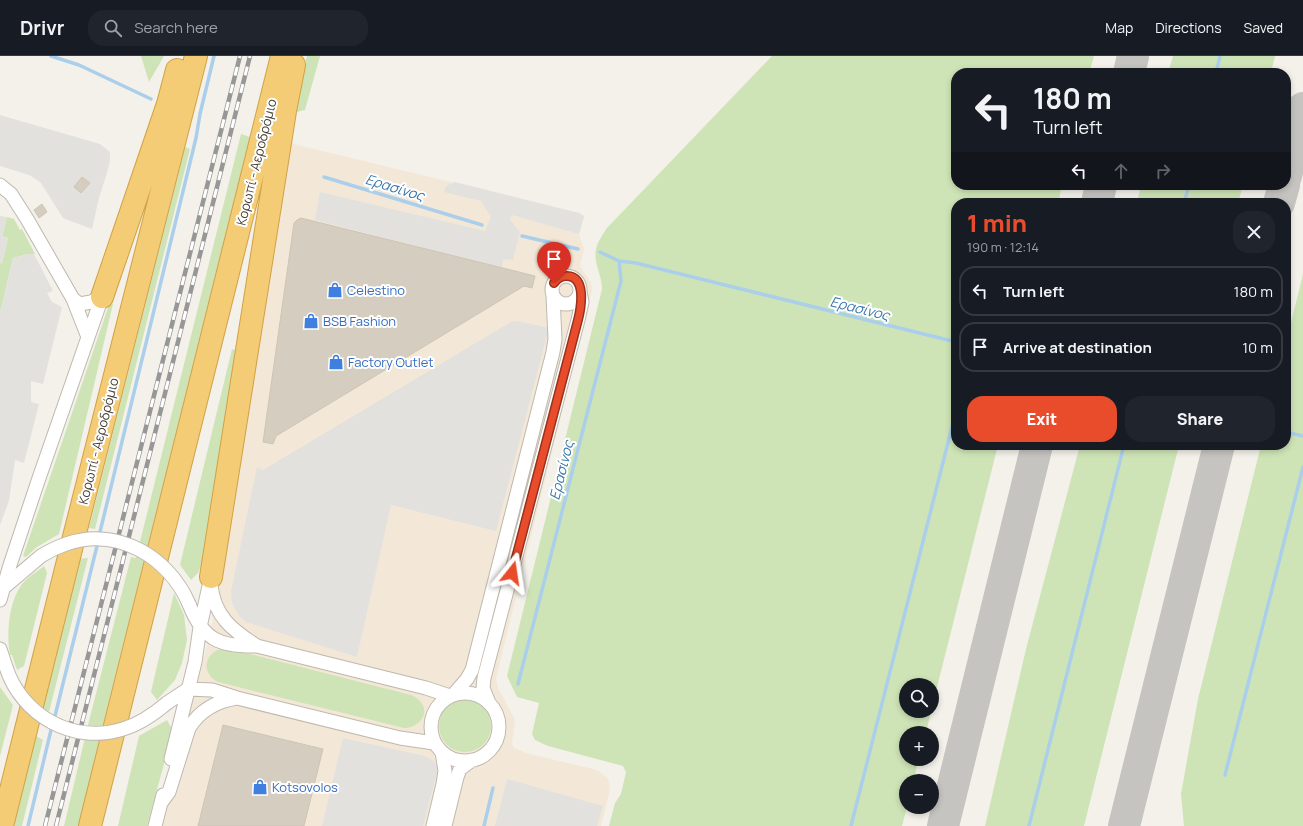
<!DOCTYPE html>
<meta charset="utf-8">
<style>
:root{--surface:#171b24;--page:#20242c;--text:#f1f3f6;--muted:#9ea1a6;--line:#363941;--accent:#e94c2b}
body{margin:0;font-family:Manrope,sans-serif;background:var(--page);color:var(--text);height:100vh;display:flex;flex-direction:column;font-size:15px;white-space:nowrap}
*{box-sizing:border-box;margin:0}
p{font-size:13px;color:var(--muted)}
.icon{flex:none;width:22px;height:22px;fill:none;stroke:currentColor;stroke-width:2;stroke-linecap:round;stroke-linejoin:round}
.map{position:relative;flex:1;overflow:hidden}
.panel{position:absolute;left:951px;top:142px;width:340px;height:252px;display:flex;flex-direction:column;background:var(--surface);border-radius:16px;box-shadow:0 2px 6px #0003}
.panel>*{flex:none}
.guide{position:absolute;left:951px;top:12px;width:340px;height:122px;border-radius:16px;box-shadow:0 2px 6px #0003;background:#171b24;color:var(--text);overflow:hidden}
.buttons{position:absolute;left:899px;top:622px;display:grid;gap:8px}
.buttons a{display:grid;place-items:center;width:40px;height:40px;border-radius:50%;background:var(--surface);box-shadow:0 2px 6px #0003;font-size:20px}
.pin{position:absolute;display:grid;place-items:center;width:34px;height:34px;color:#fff;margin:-41px -17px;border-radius:50% 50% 50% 0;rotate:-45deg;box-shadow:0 0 4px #0007}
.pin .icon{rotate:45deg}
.me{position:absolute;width:44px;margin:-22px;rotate:15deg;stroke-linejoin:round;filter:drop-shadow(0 0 3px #0008)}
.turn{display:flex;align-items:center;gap:14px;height:84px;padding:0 16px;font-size:18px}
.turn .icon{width:52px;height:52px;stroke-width:2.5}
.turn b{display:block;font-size:28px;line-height:34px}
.lanes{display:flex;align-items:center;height:38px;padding:0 16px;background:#0003;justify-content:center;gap:20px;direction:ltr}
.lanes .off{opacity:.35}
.round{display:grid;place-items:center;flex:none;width:42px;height:42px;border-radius:16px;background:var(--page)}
.summary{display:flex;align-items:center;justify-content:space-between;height:68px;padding:0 16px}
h1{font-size:24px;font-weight:800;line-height:30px;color:var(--accent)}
.button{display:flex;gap:8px;margin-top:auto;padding:8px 16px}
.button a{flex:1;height:46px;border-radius:16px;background:var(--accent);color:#fff;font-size:16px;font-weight:800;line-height:46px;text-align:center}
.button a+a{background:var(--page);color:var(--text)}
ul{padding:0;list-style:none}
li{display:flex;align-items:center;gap:12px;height:50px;margin:0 8px 6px;padding:0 8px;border:2px solid var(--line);border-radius:16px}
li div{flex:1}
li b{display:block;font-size:15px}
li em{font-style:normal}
header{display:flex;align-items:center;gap:24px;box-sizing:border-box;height:56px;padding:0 20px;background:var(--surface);border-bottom:1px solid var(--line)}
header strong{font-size:19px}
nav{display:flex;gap:22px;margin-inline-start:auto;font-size:14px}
.search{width:280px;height:36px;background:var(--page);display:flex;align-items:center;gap:10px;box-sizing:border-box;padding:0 14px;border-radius:16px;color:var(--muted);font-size:15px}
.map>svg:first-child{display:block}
.commercial{fill:#f3e8d7}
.green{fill:#cee4b6}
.parking{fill:#e2e1de}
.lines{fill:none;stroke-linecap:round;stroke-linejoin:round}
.stream{stroke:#abcfeb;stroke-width:3.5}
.taxiway{stroke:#c5c4c0;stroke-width:32}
.building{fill:#d4cdc0;stroke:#cec5b3}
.minor-casing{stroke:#beb8ad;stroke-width:15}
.motorway-casing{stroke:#d2a145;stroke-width:24}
.minor{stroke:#fff;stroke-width:13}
.motorway{stroke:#f3cc75;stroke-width:22}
.rail-casing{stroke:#979797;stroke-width:4.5}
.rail{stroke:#fff;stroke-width:3;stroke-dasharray:9;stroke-linecap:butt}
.minor-bridge-casing{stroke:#beb8ad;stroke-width:15;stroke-linecap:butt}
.minor-bridge{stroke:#fff;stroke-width:13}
.route-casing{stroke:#97311c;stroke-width:10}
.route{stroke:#e94c2b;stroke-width:7}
.labels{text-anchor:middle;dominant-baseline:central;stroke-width:4;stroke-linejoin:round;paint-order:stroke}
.street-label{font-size:13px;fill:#474138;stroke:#fff}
.shop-label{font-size:13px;fill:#366cbe;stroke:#fff;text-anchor:start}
.water-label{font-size:14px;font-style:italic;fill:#3978ab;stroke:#fff}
</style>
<header>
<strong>Drivr</strong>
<div class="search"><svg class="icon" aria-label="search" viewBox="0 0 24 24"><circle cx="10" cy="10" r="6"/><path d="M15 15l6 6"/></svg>Search here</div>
<nav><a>Map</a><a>Directions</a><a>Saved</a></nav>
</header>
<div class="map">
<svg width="1303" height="770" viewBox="0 0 1303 770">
<rect width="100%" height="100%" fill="#f3f1ea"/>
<path class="commercial" d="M289 87 579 157 584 160 579 178 584 193 580 210 591 227 592 234 496 622 498 632 515 664 512 688 514 692 526 697 597 714 608 722 610 733 601 770H160L208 586 219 534 242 383Z"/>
<path class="green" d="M141 0H164L149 26Z
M307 0H320L305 54 292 57Z
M772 0H1094L1089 17H956V129H1062L1058 147H956V389H998L932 651V629H906V655H931L926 677H906V703H919L913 725H906L907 751 902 770H609L615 747 621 738 626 716 623 710 548 690 535 684 532 678 539 647 517 641 507 620 602 233C602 219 593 206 596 193 597 186 603 179 606 173Z
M1173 0H1275L1271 17H1168Z
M241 78 250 81 103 668 79 770H64L89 665 131 501 136 502Z
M185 91 190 93 95 473 89 472Z
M1141 129H1243L1238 147H1137Z
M7 161 14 163 20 174 22 173 35 198H28L13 202 0 257V207H2L8 182 2 180Z
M1303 218V770H1184L1181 738 1198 643 1261 389H1286V287Z
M110 246 113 248 59 478 37 491 26 501 23 500Z
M232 293 237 295 205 501 198 517 191 524 180 509Z
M1080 389H1179L1084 770H985L1026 593Z
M88 502 49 656 42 652 77 503Z
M44 510 47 517 24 610 17 614 12 599H10C6 578 9 542 24 526 29 520 38 515 44 510Z
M174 537 184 559 187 584 182 607 175 624 157 644 151 636Z
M226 592 411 639C414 640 417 642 419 644 432 656 419 672 404 672L218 626C199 616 205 594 226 592Z
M0 631 13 649 0 700Z
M439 670a26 26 0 1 1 52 0a26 26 0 1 1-52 0Z
M167 664 173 675 147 770H118L139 680Z
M36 680 43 684 22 770H14Z"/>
<path class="parking" d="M0 59 100 88 110 96V105L107 117 99 142 92 173 63 162 41 127 34 122 29 119 0 110Z
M455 126 579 157 584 160 579 178 512 159 510 164 520 176 513 204 503 203 502 212 315 164 320 136 485 175 491 161 481 145 444 136 446 130Z
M0 160 7 161 2 180 8 182 2 208 0 207Z
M28 198H34L53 235 47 237 52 246 62 251 43 328 31 325V346L39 348 24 407 15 404 9 445 0 469V257L13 202Z
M517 265 549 272 496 475 391 449 357 601 246 566 239 560 232 547 231 535 257 411 263 414 511 266Z
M343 682 425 700 434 705 437 710V717L423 770H322Z
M507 723 603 750 597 770H495Z"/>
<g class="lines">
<path class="stream" d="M51 0 79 9 151 43
M1216 17 1220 0
M324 121 482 169
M1184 147 1189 129
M522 180 578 193
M600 196 619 205 636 207 956 286
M1290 377 1303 380
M99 480 196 82 200 58 214 0
M518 628 621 225 619 205
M54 664 98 486
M1225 719 1303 411
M28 770 52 670
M484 770 493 732
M851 770 956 355
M1029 770 1124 389"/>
<path class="taxiway" d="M1129 17 1133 0
M1286 120 1303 52
M1097 147 1101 129
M1279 147 1284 129
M943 770 1037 389
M1124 770 1219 389"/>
</g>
<path class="building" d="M82 121 90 127 81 137 74 131Z
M42 148 47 156 39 162 34 154Z
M301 162 535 220 532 232 524 230 276 380 273 388 263 386 294 167 297 164Z
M223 669 323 693 304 770H198Z"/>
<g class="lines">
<g class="minor-casing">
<path id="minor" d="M0 129 11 138 27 163 73 243 88 281
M552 234a14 14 0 1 1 28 0a14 14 0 1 1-28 0Z
M73 243 80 248 91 246 102 241
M211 529C214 560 232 574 257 590
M2 533 41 500
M0 544 10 509 38 425 102 241
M189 548C203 584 220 591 257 590L426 632 450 640
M0 593 6 611
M431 671a34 34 0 1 1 68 0a34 34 0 1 1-68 0Z
M453 639 467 623 472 614 553 296 555 283 553 240
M167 647 188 633 212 634 237 642
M489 647 483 632 484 622 578 264 582 246 580 236
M171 703 195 606 200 571 211 521
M161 747 169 736 189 672C200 654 217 645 237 642L400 682 434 687
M155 770 163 739
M433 770 443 728 445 715 442 696
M445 770 457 721 460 713 472 704"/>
</g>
<g class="motorway-casing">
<path id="motorway" d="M102 241 168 48 177 14
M211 521 285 55 294 9
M2 770 76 473 196 0
M90 770 282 0"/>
</g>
<use href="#minor" class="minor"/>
<use href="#motorway" class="motorway"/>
<g class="rail-casing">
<path id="rail" d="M45 770 240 0
M56 770 250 0"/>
</g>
<use href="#rail" class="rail"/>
<g class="minor-bridge-casing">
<path id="minor-bridge" d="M41 500C49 495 57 491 66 488 117 470 169 501 189 548
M6 611C21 659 73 689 123 673 140 668 154 658 167 647"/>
</g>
<use href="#minor-bridge" class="minor-bridge"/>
</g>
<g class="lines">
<g class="route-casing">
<path id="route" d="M512 517 578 264C581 252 587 219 566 220 560 220 557 223 554 227"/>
</g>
<use href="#route" class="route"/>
</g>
<defs>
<g id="shop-bare" transform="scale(1.2)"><path d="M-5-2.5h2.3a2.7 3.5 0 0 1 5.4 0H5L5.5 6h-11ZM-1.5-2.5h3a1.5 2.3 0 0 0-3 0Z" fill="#3f7fe0" stroke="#fff" stroke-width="2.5" paint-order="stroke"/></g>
</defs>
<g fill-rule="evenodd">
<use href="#shop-bare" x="335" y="234"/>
<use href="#shop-bare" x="311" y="265"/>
<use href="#shop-bare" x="336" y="306"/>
<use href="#shop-bare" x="260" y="731"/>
</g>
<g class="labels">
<g class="street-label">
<text transform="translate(256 106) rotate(-76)">Κορωπί - Αεροδρόμιο</text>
<text transform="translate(98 385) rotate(-76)">Κορωπί - Αεροδρόμιο</text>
</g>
<g class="shop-label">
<text x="347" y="234">Celestino</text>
<text x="323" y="265">BSB Fashion</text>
<text x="348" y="306">Factory Outlet</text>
<text x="272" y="731">Kotsovolos</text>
</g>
<g class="water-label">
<text transform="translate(395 131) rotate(17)">Ερασίνος</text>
<text transform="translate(860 252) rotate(14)">Ερασίνος</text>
<text transform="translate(561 414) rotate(-76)">Ερασίνος</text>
</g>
</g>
</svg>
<div class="buttons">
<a><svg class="icon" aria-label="search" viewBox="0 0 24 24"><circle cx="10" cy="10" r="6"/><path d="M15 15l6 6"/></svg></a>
<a>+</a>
<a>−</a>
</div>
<div class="pin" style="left:554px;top:227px;background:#d93025"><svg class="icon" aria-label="arrive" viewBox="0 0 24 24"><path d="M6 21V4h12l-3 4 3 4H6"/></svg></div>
<svg class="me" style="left:512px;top:517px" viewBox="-20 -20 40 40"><path d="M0-17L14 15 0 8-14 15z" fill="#e94c2b" stroke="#fff" stroke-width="4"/></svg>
<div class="guide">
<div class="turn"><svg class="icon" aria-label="left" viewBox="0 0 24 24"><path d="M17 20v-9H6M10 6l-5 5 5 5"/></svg><div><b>180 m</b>Turn left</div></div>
<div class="lanes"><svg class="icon" aria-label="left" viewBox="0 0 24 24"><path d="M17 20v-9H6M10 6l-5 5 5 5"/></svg><svg class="icon off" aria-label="ahead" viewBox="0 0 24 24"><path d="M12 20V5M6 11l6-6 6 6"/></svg><svg class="icon off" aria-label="right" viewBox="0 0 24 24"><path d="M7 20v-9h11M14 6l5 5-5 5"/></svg></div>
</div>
<section class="panel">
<div class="summary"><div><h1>1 min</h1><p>190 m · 12:14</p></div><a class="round"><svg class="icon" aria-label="close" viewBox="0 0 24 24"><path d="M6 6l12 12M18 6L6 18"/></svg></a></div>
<ul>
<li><svg class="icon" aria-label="left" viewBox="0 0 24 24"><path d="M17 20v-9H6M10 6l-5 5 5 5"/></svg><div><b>Turn left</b></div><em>180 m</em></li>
<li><svg class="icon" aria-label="arrive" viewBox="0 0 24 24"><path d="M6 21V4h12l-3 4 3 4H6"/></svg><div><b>Arrive at destination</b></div><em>10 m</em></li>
</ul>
<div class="button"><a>Exit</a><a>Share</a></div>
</section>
</div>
